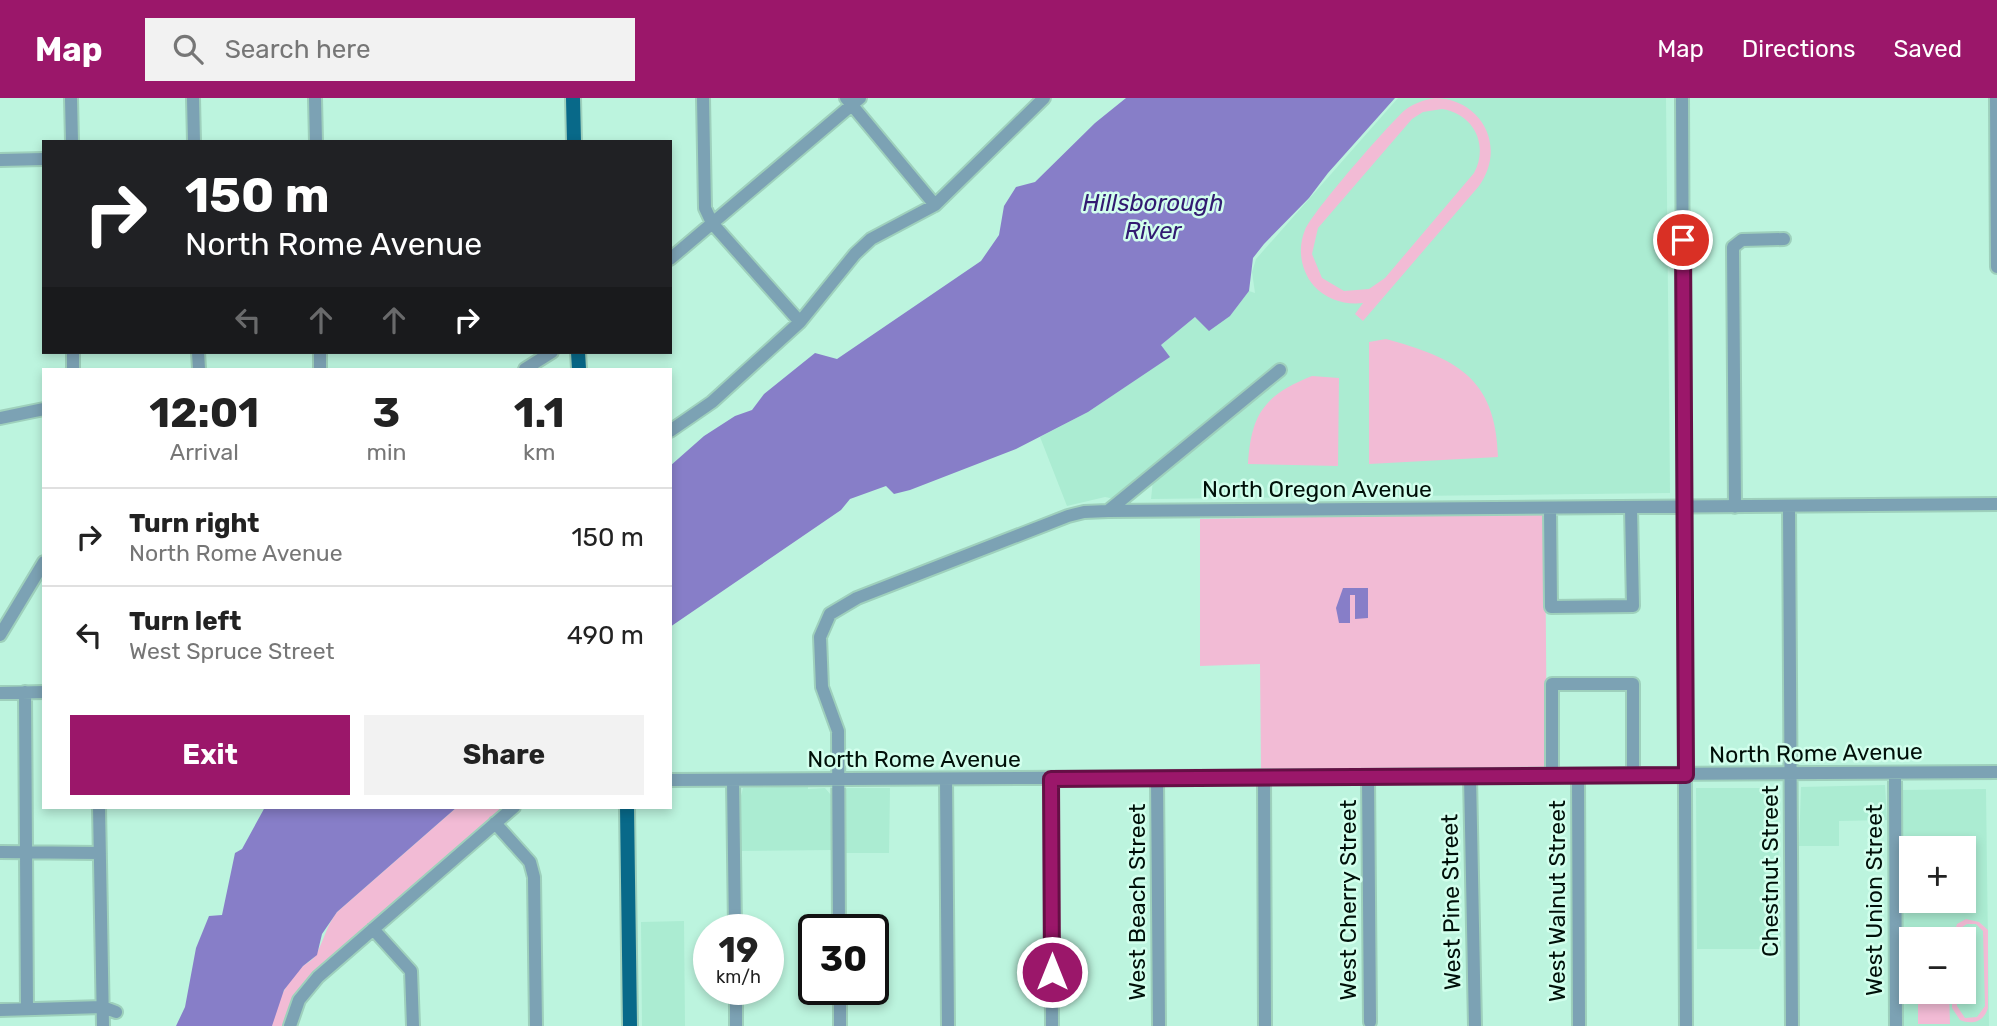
<!DOCTYPE html>
<meta charset="utf-8">
<style>
:root{--surface:#fff;--page:#f2f2f2;--text:#222;--muted:#767676;--line:#e0e0e0;--accent:#9b176a}
body{margin:0;font-family:Rubik,sans-serif;background:var(--page);color:var(--text);height:100vh;display:flex;flex-direction:column;font-size:26px;white-space:nowrap}
*{box-sizing:border-box;margin:0}
p{font-size:23px;color:var(--muted)}
.icon{flex:none;width:38px;height:38px;fill:none;stroke:currentColor;stroke-width:2;stroke-linecap:round;stroke-linejoin:round}
.map{position:relative;flex:1;overflow:hidden}
.sheet{position:absolute;left:42px;top:270px;width:630px;height:441px;display:flex;flex-direction:column;background:var(--surface);border-radius:0px;box-shadow:0 4px 10px #0003}
.sheet>*{flex:none}
.top-card{position:absolute;left:42px;top:42px;width:630px;height:214px;border-radius:0px;box-shadow:0 4px 10px #0003;background:#202124;color:#fff;overflow:hidden}
.tools{position:absolute;left:1899px;top:738px;display:grid;gap:14px}
.tools a{display:grid;place-items:center;width:77px;height:77px;border-radius:0px;background:var(--surface);box-shadow:0 4px 10px #0003;font-size:35px}
.speed{position:absolute;left:693px;top:816px;display:flex;gap:14px;font-size:35px;font-weight:700;text-align:center}
.speed>*{display:grid;place-content:center;width:91px;height:91px;border-radius:50%;background:var(--surface);box-shadow:0 4px 10px #0003;line-height:1}
.speed small{font-size:18px;font-weight:400}
.speed .limit{border:4px solid #111;border-radius:10px;background:#fff;color:#111}
.pin{position:absolute;display:grid;place-items:center;width:60px;height:60px;color:#fff;margin:-30px;border:4px solid #fff;border-radius:50%;box-shadow:0 2px 7px #0007}
.me{position:absolute;width:77px;margin:-38px;rotate:0deg;stroke-linejoin:round;filter:drop-shadow(0 0 5px #0008)}
.turn{display:flex;align-items:center;gap:24px;height:147px;padding:0 28px;font-size:32px}
.turn .icon{width:91px;height:91px;stroke-width:2.5}
.turn b{display:block;font-size:49px;line-height:60px}
.lanes{display:flex;align-items:center;height:66px;padding:0 28px;background:#0003;justify-content:center;gap:35px;direction:ltr}
.lanes .off{opacity:.35}
.eta{display:flex;justify-content:space-evenly;align-items:center;height:119px;text-align:center}
.eta b{font-size:42px;font-weight:700;line-height:49px}
.action{display:flex;gap:14px;margin-top:auto;padding:14px 28px}
.action a{flex:1;height:80px;border-radius:0px;background:var(--accent);color:#fff;font-size:28px;font-weight:700;line-height:80px;text-align:center}
.action a+a{background:var(--page);color:var(--text)}
ul{padding:0;list-style:none}
li{display:flex;align-items:center;gap:21px;height:98px;padding:0 28px;border-top:2px solid var(--line)}
li div{flex:1}
li b{display:block;font-size:26px}
li em{font-style:normal}
header{display:flex;align-items:center;gap:42px;box-sizing:border-box;height:98px;padding:0 35px;background:var(--accent);color:#fff}
header strong{font-size:33px}
nav{display:flex;gap:38px;margin-inline-start:auto;font-size:24px}
.search{width:490px;height:63px;background:var(--page);display:flex;align-items:center;gap:18px;box-sizing:border-box;padding:0 24px;border-radius:0px;color:var(--muted);font-size:26px}
.map>svg:first-child{display:block}
.built{fill:#abecd2;fill-rule:evenodd}
.green{fill:#f2bbd5;fill-rule:evenodd}
.water{fill:#877ec8}
.lines{fill:none;stroke-linecap:round;stroke-linejoin:round}
.minor-casing{stroke:#9ed0bc;stroke-width:16}
.major-casing{stroke:#9ed0bc;stroke-width:18}
.minor{stroke:#7ca2b4;stroke-width:12}
.major{stroke:#086989;stroke-width:14}
.route-casing{stroke:#650f45;stroke-width:18}
.route{stroke:#9b176a;stroke-width:12}
.labels{text-anchor:middle;dominant-baseline:central;stroke-width:5;stroke-linejoin:round;paint-order:stroke}
.street-label{font-size:23px;fill:#001009;stroke:#d2ffed}
.water-label{font-size:24px;font-style:italic;fill:#321a71;stroke:#d2ffed}
</style>
<header>
<strong>Map</strong>
<div class="search"><svg class="icon" aria-label="search" viewBox="0 0 24 24"><circle cx="10" cy="10" r="6"/><path d="M15 15l6 6"/></svg>Search here</div>
<nav><a>Map</a><a>Directions</a><a>Saved</a></nav>
</header>
<div class="map">
<svg width="1997" height="928" viewBox="0 0 1997 928">
<rect width="100%" height="100%" fill="#bcf4de"/>
<path class="built" d="M1398 0H1666L1670 395 1151 401 1153 382 1115 401 1105 399 1067 408 1040 339 1088 314 1169 259 1161 247 1195 219 1230 218 1249 193 1255 195 1252 174 1256 161Z
M1885 687 1887 722 1839 723V748H1799L1801 689Z
M808 688V691L825 690 831 697 832 752 738 753V710L743 690Z
M847 690H890L889 755H844L843 697Z
M1696 690H1777L1781 851H1697Z
M1986 691 1989 928H1904L1901 692ZM1911 751H1964V803H1911ZM1911 842H1964V894H1911Z
M684 823 685 928H642L641 824Z"/>
<path class="green" d="M1435 0C1482 1 1507 49 1479 88L1363 223 1355 216 1363 205C1345 207 1327 202 1314 188 1301 173 1297 151 1305 132 1313 113 1388 27 1405 12 1414 5 1424 2 1435 0ZM1442 11C1474 16 1489 47 1474 75L1385 180 1369 191 1344 193 1322 180 1312 156 1318 130 1412 21 1423 14Z
M1386 241C1454 260 1496 278 1498 359L1369 366V244Z
M1312 278 1339 280 1338 368 1248 366C1251 315 1265 297 1312 278Z
M1545 415 1547 673 1261 674 1260 566 1200 568V421Z
M457 709H505L314 876 286 928H272C275 907 286 884 302 869 307 864 311 864 315 858 324 843 326 828 337 814Z
M1966 821 1979 824 1988 832V910C1984 924 1972 927 1960 922L1952 910V894H1956L1957 908 1965 920 1977 919 1985 908 1983 833 1976 826H1967L1959 831 1956 842H1952L1957 826Z
M1918 894H1949L1950 926H1918Z"/>
<path class="water" d="M1126 0H1395L1328 75 1309 100 1264 146 1253 160 1249 193 1230 218 1209 233 1195 219 1161 247 1170 259 1088 314 1016 351 910 392 894 396 886 388 850 401 841 412 670 529V368L704 338 735 318 752 312 764 296 815 255 837 261 981 163 999 137 1004 108 1016 89 1035 84 1095 25Z
M1343 490H1368V520L1355 521V497H1350V525H1339L1336 510Z
M265 709H457L337 814 322 836 317 857 303 868 284 892 272 928H176L185 909 196 850 209 818 222 817 235 755 242 751Z"/>
<g class="lines">
<g class="minor-casing">
<path id="minor" d="M71 0 72 44
M193 0 194 44
M315 0 316 44
M703 0 705 110 712 125 800 224
M846 0 935 107
M1682 0 1686 928
M1996 0 1997 169
M0 62 44 61
M670 161 860 0
M73 254V271
M198 254 199 271
M320 254V271
M525 271 552 254
M0 320 44 311
M670 333 712 304 800 224 855 156 871 141 935 107 1044 0
M1789 408 1792 928
M1735 409 1733 149 1742 142 1784 141
M1550 411 1551 509 1633 508 1631 410
M1108 413 1280 272
M0 537 44 464
M25 594 27 911
M0 595 44 594
M1895 675 1896 928
M1552 678V586H1633V678
M1578 678 1579 928
M1264 679 1265 928
M1368 679 1370 924
M1470 679 1475 928
M1157 680 1159 928
M946 681 948 928
M1051 681 1052 928
M670 682 1997 674
M733 683 735 831
M99 709 103 928
M495 725 530 764 534 779 536 928
M0 754 100 755
M373 831 411 873 413 928
M839 831 838 633 822 589 820 539 830 516 857 500 1068 418 1084 414 1108 413 1997 406
M736 891V928
M840 891V928
M0 912 103 909 116 914
M290 928 299 902 318 879 514 709"/>
</g>
<g class="major-casing">
<path id="major" d="M573 0 574 44
M578 254 579 271
M627 709 630 928"/>
</g>
<use href="#minor" class="minor"/>
<use href="#major" class="major"/>
</g>
<g class="lines">
<g class="route-casing">
<path id="route" d="M1052 874 1051 681 1686 677 1683 142"/>
</g>
<use href="#route" class="route"/>
</g>
<g class="labels">
<g class="street-label">
<text x="1317" y="391">North Oregon Avenue</text>
<text transform="translate(1816 655) rotate(-1)">North Rome Avenue</text>
<text x="914" y="661">North Rome Avenue</text>
<text transform="translate(1770 773) rotate(-90)">Chestnut Street</text>
<text transform="translate(1348 802) rotate(-90)">West Cherry Street</text>
<text transform="translate(1874 802) rotate(-90)">West Union Street</text>
<text transform="translate(1557 803) rotate(-90)">West Walnut Street</text>
<text transform="translate(1137 804) rotate(-90)">West Beach Street</text>
<text transform="translate(1451 804) rotate(-91)">West Pine Street</text>
</g>
<g class="water-label">
<text x="1153" y="105">Hillsborough<tspan x="1153" dy="28">River</tspan></text>
</g>
</g>
</svg>
<div class="tools">
<a>+</a>
<a>−</a>
</div>
<div class="speed"><div>19<small>km/h</small></div><div class="limit">30</div></div>
<div class="pin" style="left:1683px;top:142px;background:#d93025"><svg class="icon" aria-label="arrive" viewBox="0 0 24 24"><path d="M6 21V4h12l-3 4 3 4H6"/></svg></div>
<svg class="me" style="left:1052px;top:874px" viewBox="-20 -20 40 40"><circle r="17" fill="#9b176a" stroke="#fff" stroke-width="3"/><path d="M0-11L8 9 0 5-8 9z" fill="#fff"/></svg>
<div class="top-card">
<div class="turn"><svg class="icon" aria-label="right" viewBox="0 0 24 24"><path d="M7 20v-9h11M14 6l5 5-5 5"/></svg><div><b>150 m</b>North Rome Avenue</div></div>
<div class="lanes"><svg class="icon off" aria-label="left" viewBox="0 0 24 24"><path d="M17 20v-9H6M10 6l-5 5 5 5"/></svg><svg class="icon off" aria-label="ahead" viewBox="0 0 24 24"><path d="M12 20V5M6 11l6-6 6 6"/></svg><svg class="icon off" aria-label="ahead" viewBox="0 0 24 24"><path d="M12 20V5M6 11l6-6 6 6"/></svg><svg class="icon" aria-label="right" viewBox="0 0 24 24"><path d="M7 20v-9h11M14 6l5 5-5 5"/></svg></div>
</div>
<section class="sheet">
<div class="eta">
<div><b>12:01</b><p>Arrival</p></div>
<div><b>3</b><p>min</p></div>
<div><b>1.1</b><p>km</p></div>
</div>
<ul>
<li><svg class="icon" aria-label="right" viewBox="0 0 24 24"><path d="M7 20v-9h11M14 6l5 5-5 5"/></svg><div><b>Turn right</b><p>North Rome Avenue</p></div><em>150 m</em></li>
<li><svg class="icon" aria-label="left" viewBox="0 0 24 24"><path d="M17 20v-9H6M10 6l-5 5 5 5"/></svg><div><b>Turn left</b><p>West Spruce Street</p></div><em>490 m</em></li>
</ul>
<div class="action"><a>Exit</a><a>Share</a></div>
</section>
</div>
